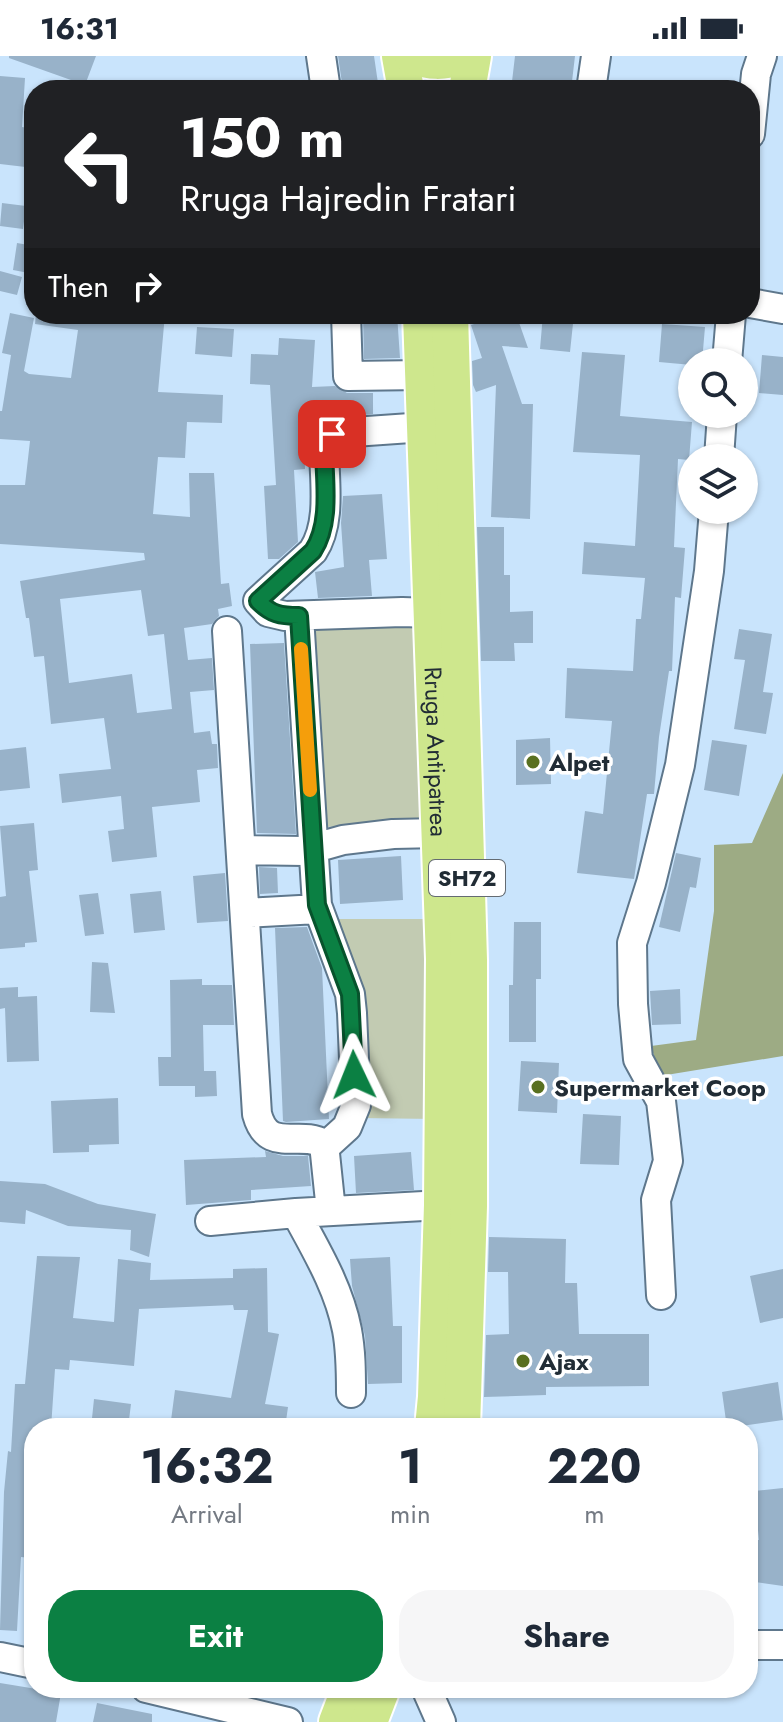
<!DOCTYPE html>
<style>
:root{--surface:#fff;--page:#f6f6f7;--text:#1f2937;--muted:#747a83;--accent:#0b8043}
body{margin:0;font-family:Jost,sans-serif;background:var(--page);color:var(--text);height:100vh;display:flex;flex-direction:column;font-size:30px;white-space:nowrap}
*{box-sizing:border-box;margin:0}
p{font-size:26px;color:var(--muted)}
.icon{flex:none;width:44px;height:44px;fill:none;stroke:currentColor;stroke-width:2;stroke-linecap:round;stroke-linejoin:round}
.map{position:relative;flex:1;overflow:hidden}
.details{position:absolute;left:24px;top:1362px;width:734px;height:280px;display:flex;flex-direction:column;background:var(--surface);border-radius:32px;box-shadow:0 2px 6px #0004}
.details>*{flex:none}
.guide{position:absolute;left:24px;top:24px;width:736px;height:244px;border-radius:32px;box-shadow:0 2px 6px #0004;background:#202124;color:#fff;overflow:hidden}
.controls{position:absolute;left:678px;top:292px;display:grid;gap:16px}
.controls a{display:grid;place-items:center;width:80px;height:80px;border-radius:50%;background:var(--surface);box-shadow:0 2px 6px #0004;font-size:40px}
.pin{position:absolute;display:grid;place-items:center;width:68px;height:68px;color:#fff;margin:-34px;border-radius:16px;box-shadow:0 4px 12px #0006}
.me{position:absolute;width:88px;margin:-44px;rotate:358deg;stroke-linejoin:round;filter:drop-shadow(0 0 6px #0008)}
.turn{display:flex;align-items:center;gap:28px;height:168px;padding:0 24px;font-size:36px}
.turn .icon{width:104px;height:104px;stroke-width:2.5}
.turn b{display:block;font-size:56px;line-height:68px}
.then{display:flex;align-items:center;height:76px;padding:0 24px;background:#0003;gap:16px;font-size:30px}
.eta{display:flex;justify-content:space-evenly;align-items:center;height:136px;text-align:center}
.eta b{font-size:48px;font-weight:700;line-height:56px}
.button{display:flex;gap:16px;margin-top:auto;padding:16px 24px}
.button a{flex:1;height:92px;border-radius:32px;background:var(--accent);color:#fff;font-size:32px;font-weight:700;line-height:92px;text-align:center}
.button a+a{background:var(--page);color:var(--text)}
.status{display:flex;justify-content:space-between;align-items:center;height:56px;padding:0 40px;background:var(--surface);direction:ltr}
.status svg{height:22px;fill:currentColor}
.map>svg:first-child{display:block}
.green{fill:#c2cbb2}
.forest{fill:#9dab84}
.building{fill:#98b2c9;fill-rule:evenodd}
.lines{fill:none;stroke-linecap:round;stroke-linejoin:round}
.minor-casing{stroke:#5e778c;stroke-width:32}
.major-casing{stroke:#fff;stroke-width:40}
.minor{stroke:#fff;stroke-width:28}
.major{stroke:#cee78d;stroke-width:36}
.route-casing{stroke:#07532c;stroke-width:20}
.route{stroke:#0b8043;stroke-width:14}
.slow{stroke:#f59e0b;stroke-width:14}
.poi-dot{fill:#597020;stroke:#fff;stroke-width:3}
.labels{text-anchor:middle;dominant-baseline:central;stroke-width:7;stroke-linejoin:round;paint-order:stroke}
.shield{fill:#fff;stroke:#646b72;stroke-width:2}
.shield-label{font-size:22px;font-weight:bold;fill:#212c35}
.street-label{font-size:24px;fill:#212c35;stroke:#fff}
.poi-label{font-size:24px;font-weight:bold;fill:#212c35;stroke:#fff;text-anchor:start}
</style>
<div class="status"><b>16:31</b><svg viewBox="0 0 49 12"><path d="M0 12V9h3v3zM5 12V6h3v6zM10 12V3h3v9zM15 12V0h3v12zM26 1h20v11H26zM47 4h2v5h-2z"/></svg></div>
<div class="map">
<svg width="783" height="1666" viewBox="0 0 783 1666">
<rect width="100%" height="100%" fill="#c9e4fc"/>
<path class="green" d="M421 565 427 769 319 771 304 566Z
M327 863H434L437 1063 358 1062Z"/>
<path class="forest" d="M783 717V1000L660 1020 651 990 696 984 714 855V789L752 787Z"/>
<path class="building" d="M9 0H96L85 29 9 2Z
M338 0H374L379 34H343Z
M515 0H575L571 34H511Z
M0 20 25 22 22 71 34 73V112L0 108Z
M2 147 26 150 23 173 0 170Z
M17 187 34 190V218L13 214Z
M0 215 22 221 17 239 0 235Z
M10 257 34 262 24 315 29 318 71 322 78 274 35 268 36 258H165L158 336 223 339 222 367 187 366 185 402 158 401 153 458 190 461 189 417H214L221 528 229 527 232 550 218 553 219 560 212 568 184 572 188 604 212 602 214 634 190 636 194 677 210 675 212 688H217L218 712 197 714 200 746 152 751 157 801 112 806 108 775 124 773 121 740 62 747 59 718 111 713 104 662 51 668 44 600 34 601 29 562H26L20 525 145 504 144 497 0 488V429H25L30 385 0 383V355H2L11 299 2 297ZM141 534 148 580 164 578 172 653 137 657 132 618 69 627 60 543Z
M363 258H397L400 302 364 303Z
M504 258H516L528 292 502 290 522 348H533L530 463 491 461 496 329 476 336 473 329 472 305 482 302 471 269Z
M543 258H574L570 296 540 293Z
M662 268 705 271 702 306H692V309L659 306Z
M197 271 234 273 232 301 195 298Z
M279 282 315 284 312 331 335 330 347 337H373V358L303 365 305 413 294 414 298 486 279 503H268L264 430 276 429 270 329 250 328 251 298 278 299Z
M582 296 625 299 620 360 692 366 689 404 678 403 674 491 685 492 681 542 675 541 672 615H669L659 681 654 738H647L634 823 577 817 585 755 603 758 612 665 565 662 567 612 633 615 636 563H641L645 522 582 518 584 486 635 490 640 399 573 396Z
M762 299 783 301V339L759 337Z
M382 438 387 503 369 504 372 540 318 542 315 516 344 511 341 467 343 440Z
M477 471H504V519H510V556L533 555V587H514L515 605H481Z
M739 573 772 578 763 636 773 637 766 678 734 673 745 604 734 603Z
M284 587 296 778 257 777 250 588Z
M550 682 551 728 516 729V684Z
M712 684 747 689 739 740 704 734Z
M26 691 30 732 0 735V694Z
M34 767 38 814 29 815 37 886 25 887V891L0 893V841L6 840 0 770Z
M676 797 701 802 696 832 690 831 680 876 659 871Z
M401 800 403 844 340 848 338 804Z
M259 811 277 812 278 837 260 838Z
M225 817 228 865 197 867 193 820Z
M161 835 165 874 134 877 130 838Z
M98 837 104 878 85 880 79 839Z
M514 866H541V923H536V986H509V929H513Z
M307 871 322 912 329 1063 286 1066 283 1065 275 872Z
M92 906 108 907 115 957 90 956Z
M202 923V929H232L234 969H203L204 1015H216L217 1040 195 1041V1030H159L158 1001H171L170 924Z
M18 931V941L37 940 39 1005 7 1006 5 952 0 953V932Z
M680 933 681 968 652 969 650 935Z
M521 1005 559 1007 557 1057 518 1055Z
M118 1042 119 1088 89 1089V1096L53 1097 51 1045Z
M583 1058 621 1060 619 1109 580 1108Z
M265 1095 283 1100H308L311 1130 251 1134V1144L186 1149 184 1104 266 1101Z
M411 1096 414 1134 356 1137 354 1100Z
M0 1125 45 1128 98 1148 156 1158 149 1201 130 1194 131 1174 68 1170 26 1154 25 1168 0 1166Z
M489 1181 566 1183 565 1227H577L579 1278H649V1330L546 1331V1339L484 1341 486 1279 509 1278 508 1216H488Z
M37 1200 80 1201 73 1262 114 1266 118 1203 151 1207 150 1224 233 1222V1213L267 1212 268 1276 279 1278 265 1348 288 1351 285 1372H170L175 1334 231 1342 248 1254H234L233 1249 139 1253 134 1310 70 1304 69 1314 55 1313 51 1372H34V1461L31 1502 21 1501 17 1575 0 1574 4 1436 8 1395 11 1396 15 1328H25Z
M390 1201 393 1270H402V1327L368 1328 365 1280 352 1230 350 1203Z
M783 1213V1262L760 1267 750 1220Z
M778 1326 783 1364 727 1372 722 1336Z
M94 1343 131 1348 128 1372H91Z
M783 1432V1530L748 1525V1483L759 1484 754 1435Z
M0 1627 61 1637 56 1666H0Z
M97 1647 152 1658V1666H93Z"/>
<g class="lines">
<g class="minor-casing">
<path id="minor" d="M321 0 326 34
M591 34 596 0
M750 78 756 18 762 0
M750 247 783 253
M346 258 348 320 423 319
M727 306 731 258
M425 371 339 377 326 383 324 390C324 424 332 466 313 495L258 545 268 556 285 560 402 556 432 557
M719 402 722 358
M299 560 317 849 350 938 352 957 356 1049 347 1071 325 1091
M227 575 257 1058C268 1099 299 1073 324 1088L331 1155
M241 794 304 795 343 784 393 778 440 777
M245 857 318 853
M296 1157C316 1194 339 1232 347 1274 351 1295 351 1316 351 1337
M210 1165 296 1157 442 1149
M661 1239 656 1144 668 1105 661 1045 638 1003 633 948 632 887 651 827 680 709 709 515 714 454
M748 1589H783
M0 1601 34 1608
M146 1632 288 1666
M426 1632 441 1666"/>
</g>
<g class="major-casing">
<g id="major">
<path d="M400 0 406 34"/>
<path d="M413 0C430 6 443 7 460 0"/>
<path d="M467 34 473 0"/>
<path id="s1" d="M421 258 444 903 442 1149 436 1341 433 1372"/>
<path d="M450 258 469 904V1150L462 1372"/>
<path d="M337 1666 350 1632"/>
<path d="M369 1666 382 1632"/>
</g>
</g>
<use href="#minor" class="minor"/>
<use href="#major" class="major"/>
</g>
<g class="lines">
<g class="route-casing">
<path id="route" d="M332 378 326 383 324 390C324 424 332 466 313 495L258 545C271 558 280 560 299 560L317 849 350 938 354 1019"/>
</g>
<use href="#route" class="route"/>
<path class="slow" d="M301 593 310 734"/>
</g>
<g class="poi-dot">
<circle cx="533" cy="706" r="8"/>
<circle cx="538" cy="1031" r="8"/>
<circle cx="523" cy="1305" r="8"/>
</g>
<g class="labels">
<rect class="shield" x="429" y="804" width="76" height="36" rx="6"/>
<g class="shield-label">
<text x="467" y="822">SH72</text>
</g>
<g class="street-label">
<text stroke="none"><textPath href="#s1" startOffset="438">Rruga Antipatrea</textPath></text>
</g>
<g class="poi-label">
<text x="549" y="706">Alpet</text>
<text x="554" y="1031">Supermarket Coop</text>
<text x="539" y="1305">Ajax</text>
</g>
</g>
</svg>
<div class="controls">
<a><svg class="icon" aria-label="search" viewBox="0 0 24 24"><circle cx="10" cy="10" r="6"/><path d="M15 15l6 6"/></svg></a>
<a><svg class="icon" aria-label="layers" viewBox="0 0 24 24"><path d="M12 4l9 5-9 5-9-5zM3 14l9 5 9-5"/></svg></a>
</div>
<div class="pin" style="left:332px;top:378px;background:#d93025"><svg class="icon" aria-label="arrive" viewBox="0 0 24 24"><path d="M6 21V4h12l-3 4 3 4H6"/></svg></div>
<svg class="me" style="left:354px;top:1019px" viewBox="-20 -20 40 40"><path d="M0-17L14 15 0 8-14 15z" fill="#0b8043" stroke="#fff" stroke-width="4"/></svg>
<div class="guide">
<div class="turn"><svg class="icon" aria-label="left" viewBox="0 0 24 24"><path d="M17 20v-9H6M10 6l-5 5 5 5"/></svg><div><b>150 m</b>Rruga Hajredin Fratari</div></div>
<div class="then">Then<svg class="icon" aria-label="right" viewBox="0 0 24 24"><path d="M7 20v-9h11M14 6l5 5-5 5"/></svg></div>
</div>
<section class="details">
<div class="eta">
<div><b>16:32</b><p>Arrival</p></div>
<div><b>1</b><p>min</p></div>
<div><b>220</b><p>m</p></div>
</div>
<div class="button"><a>Exit</a><a>Share</a></div>
</section>
</div>
